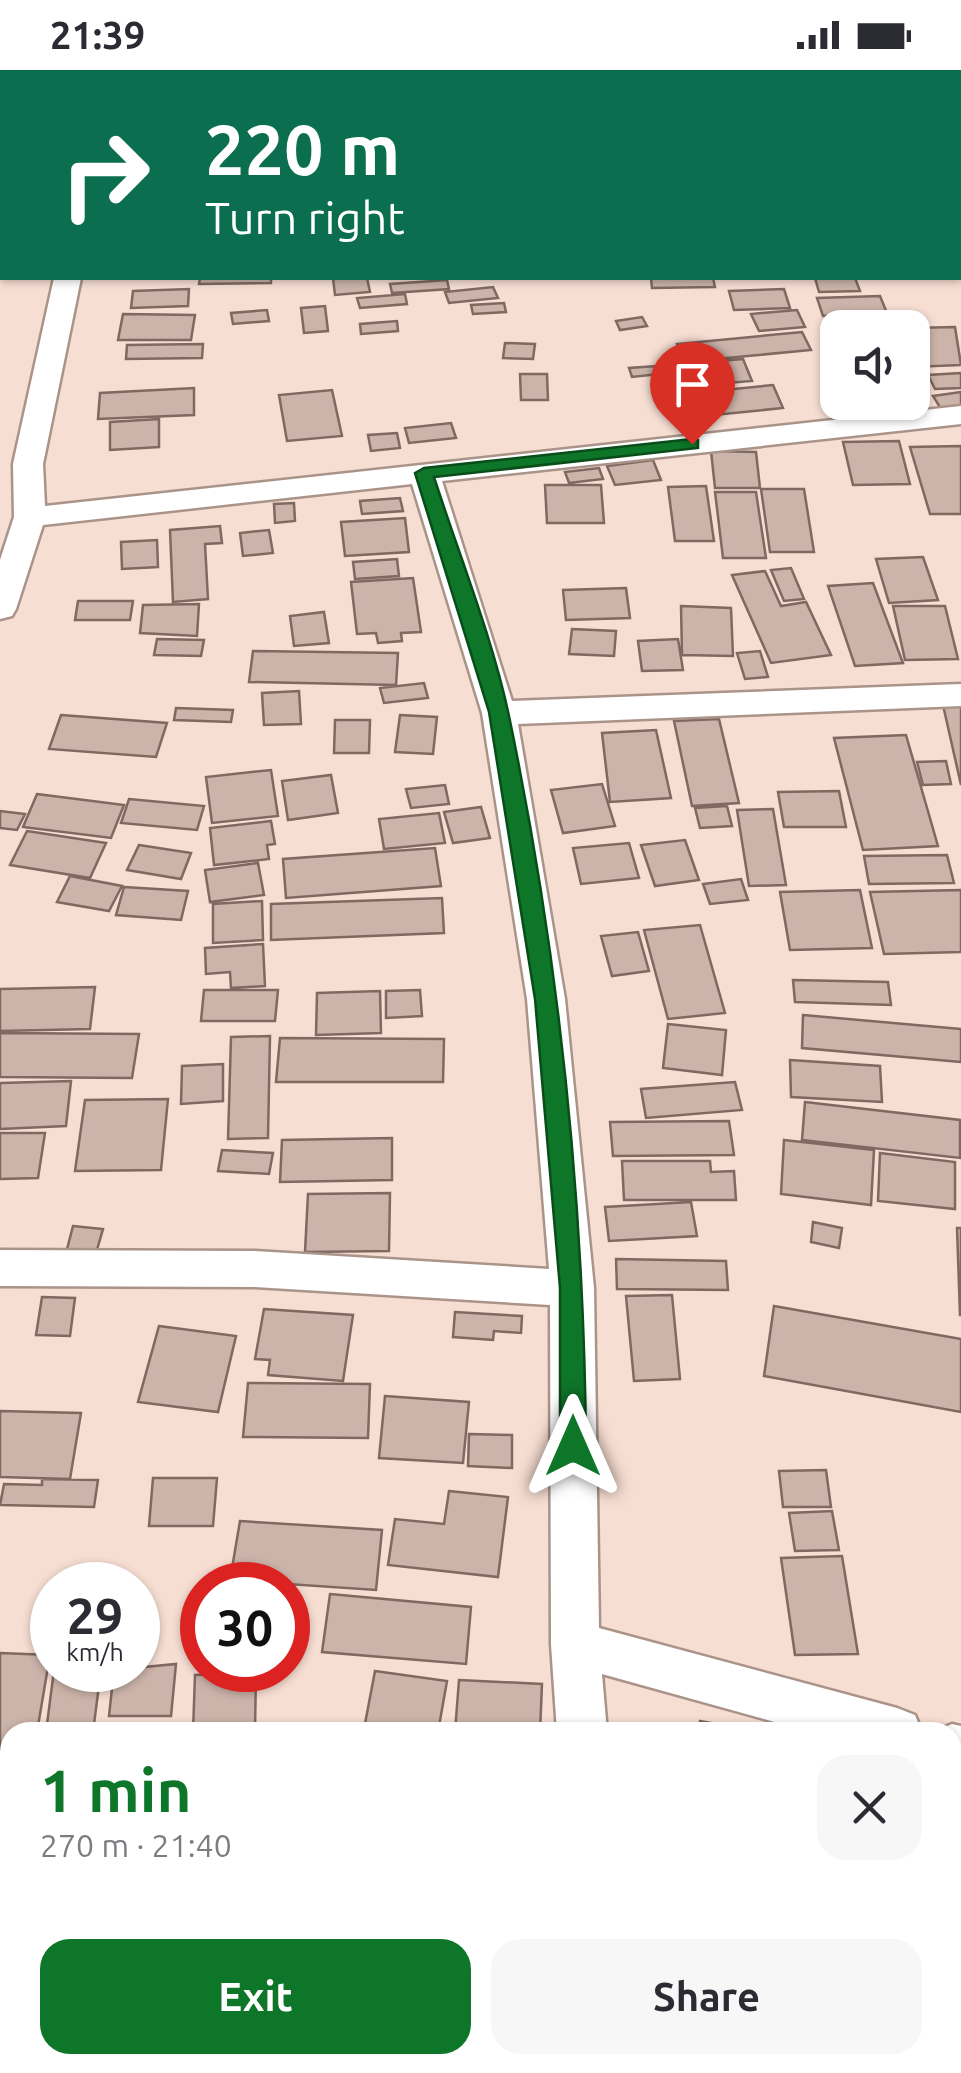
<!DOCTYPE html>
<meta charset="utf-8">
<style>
:root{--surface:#fff;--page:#f7f7f7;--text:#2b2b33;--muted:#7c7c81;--accent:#0e7628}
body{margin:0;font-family:Ubuntu,sans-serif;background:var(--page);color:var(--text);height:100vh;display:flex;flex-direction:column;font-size:38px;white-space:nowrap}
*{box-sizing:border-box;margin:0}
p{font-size:32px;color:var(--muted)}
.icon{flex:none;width:55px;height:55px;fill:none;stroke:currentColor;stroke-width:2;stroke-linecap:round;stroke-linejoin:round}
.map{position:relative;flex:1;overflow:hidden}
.side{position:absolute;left:0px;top:1652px;width:962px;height:352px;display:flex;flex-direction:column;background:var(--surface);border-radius:30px 30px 0 0;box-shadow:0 2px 8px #0004}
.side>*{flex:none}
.guide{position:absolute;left:0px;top:0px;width:962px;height:210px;box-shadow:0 2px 8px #0004;background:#0b6e4f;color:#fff;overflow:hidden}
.fabs{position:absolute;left:820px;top:240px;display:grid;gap:20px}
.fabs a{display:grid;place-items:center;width:110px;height:110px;border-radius:20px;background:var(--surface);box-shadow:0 2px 8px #0004;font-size:50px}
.speed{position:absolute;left:30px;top:1492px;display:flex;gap:20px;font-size:50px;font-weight:700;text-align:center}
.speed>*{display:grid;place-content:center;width:130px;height:130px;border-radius:50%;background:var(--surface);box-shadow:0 2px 8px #0004;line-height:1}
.speed small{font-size:25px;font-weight:400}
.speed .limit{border:15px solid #d22;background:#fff;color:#111}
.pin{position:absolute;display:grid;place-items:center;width:85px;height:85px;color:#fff;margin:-102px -42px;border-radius:50% 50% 50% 0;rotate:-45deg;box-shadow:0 0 10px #0007}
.pin .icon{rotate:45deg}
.me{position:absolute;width:110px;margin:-55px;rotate:0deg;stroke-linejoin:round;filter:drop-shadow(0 0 8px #0008)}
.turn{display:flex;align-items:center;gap:35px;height:210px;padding:0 40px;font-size:45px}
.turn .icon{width:130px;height:130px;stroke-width:2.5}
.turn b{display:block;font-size:70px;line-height:85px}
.round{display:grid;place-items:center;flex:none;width:105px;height:105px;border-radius:30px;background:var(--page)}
.head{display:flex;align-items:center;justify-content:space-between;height:170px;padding:0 40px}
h1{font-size:60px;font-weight:700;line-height:75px;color:var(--accent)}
.action{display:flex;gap:20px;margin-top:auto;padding:20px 40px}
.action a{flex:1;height:115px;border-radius:30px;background:var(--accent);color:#fff;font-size:40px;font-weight:700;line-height:115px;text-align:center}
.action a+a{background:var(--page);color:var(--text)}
.status{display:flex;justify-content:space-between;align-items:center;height:70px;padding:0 50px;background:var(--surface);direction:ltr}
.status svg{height:28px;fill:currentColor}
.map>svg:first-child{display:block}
.building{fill:#ccb4aa;stroke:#7f6960;stroke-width:2.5}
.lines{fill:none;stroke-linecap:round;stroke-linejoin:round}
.minor-casing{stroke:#aa9389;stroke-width:5}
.minor{fill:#fff;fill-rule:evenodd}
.route{fill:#0e7628;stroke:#094d1a;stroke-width:2.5}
</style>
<div class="status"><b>21:39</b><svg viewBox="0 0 49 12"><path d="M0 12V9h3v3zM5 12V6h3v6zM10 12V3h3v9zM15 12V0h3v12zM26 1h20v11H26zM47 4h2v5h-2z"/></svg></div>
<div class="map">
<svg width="961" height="2003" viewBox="0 0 961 2003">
<rect width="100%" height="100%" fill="#f7ded3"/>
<path class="building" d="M200 208H271V213L199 214Z
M333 208H367L370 222 335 225Z
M651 208H713L715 217 652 218Z
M815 208H855L860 221 819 222Z
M447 210 449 219 392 223 390 214Z
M493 217 498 228 449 233 445 222Z
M189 219 188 236 131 238 133 221Z
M784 219 790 238 734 240 729 221Z
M405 224 407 234 360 238 357 228Z
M880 226 887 243 823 246 817 228Z
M504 233 506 242 473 244 471 235Z
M325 236 328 261 304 263 301 238Z
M267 240 269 251 233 254 231 243Z
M797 240 805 257 759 261 751 244Z
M123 244 195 245 191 270H118Z
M642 247 647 256 620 260 616 251Z
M397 251 398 261 361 264 360 254Z
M955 257 961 295 912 297V258Z
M802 262 811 280 684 292 677 274Z
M505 273 535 274 533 289 503 288Z
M203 274 202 288 126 289 127 275Z
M743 289 752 311 703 315 696 293Z
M657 296 660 304 632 307 629 298Z
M961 303V318L935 319 928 305Z
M520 304H547L548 330H521Z
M773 315 783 338 714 345 703 322Z
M194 318V345L98 349 100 323Z
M332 320 342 366 287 371 279 325Z
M961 322V337L941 339 933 326Z
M867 332H895L898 339 871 342Z
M159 349V377L110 380V352Z
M451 353 456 368 409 373 405 358Z
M397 363 400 378 371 381 368 365Z
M899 371 910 414 853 415 843 372Z
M961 376V444H930L910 377Z
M711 381 756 382 760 418H715Z
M653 390 661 410 615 415 607 396Z
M599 398 603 409 569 413 565 402Z
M545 415H601L604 453H547Z
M706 416 714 471H675L668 417Z
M761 419H804L814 482H770Z
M715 422H756L766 488H723Z
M400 428 403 441 362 444 360 431Z
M294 433 295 451 275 453 274 434Z
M405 448 409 482 345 486 341 452Z
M220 456 222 473 205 474 208 529 173 532 170 460Z
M269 460 273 483 243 486 240 463Z
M157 470 158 497 122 499 121 472Z
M923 487 938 530 889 533 876 489Z
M397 489 399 506 355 509 353 492Z
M791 498 804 529 784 531 771 500Z
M765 501 781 536 806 532 831 585 771 593 732 505Z
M413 508 421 562 401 563 402 571 378 573 376 563 357 564 351 512Z
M873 513 903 593 855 596 828 516Z
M626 518 630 548 566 550 563 520Z
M78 531H133L130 550H75Z
M199 534 197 566 140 563 143 535Z
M681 536 731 538 733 586 682 585Z
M893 536H945L958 589 905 590Z
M324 542 329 573 294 576 290 546Z
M572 559 616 561 614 586 569 584Z
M157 569 204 570 201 586 154 585Z
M678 569 683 600 642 601 638 571Z
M253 581 398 583 396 615 249 612Z
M760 581 768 607 745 609 737 583Z
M424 613 428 628 384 633 380 618Z
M299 621 301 654 264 655 262 623Z
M943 635H961V715Z
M176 638 233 640 231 652 174 650Z
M61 645 167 653 156 687 49 679Z
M400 645 437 647 433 684 395 682Z
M719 649 739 733 692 736 674 651Z
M335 650H370L369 683H334Z
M656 660 671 728 610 732 602 663Z
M906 665 938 776 863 780 834 668Z
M946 691 951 714 923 715 917 692Z
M271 700 278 746 212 753 206 707Z
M331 705 338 743 288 750 282 711Z
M602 714 615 756 563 763 551 720Z
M445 715 449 734 411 738 406 719Z
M839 721 846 757H784L778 722Z
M37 724 124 735 111 768 23 757Z
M129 729 204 736 197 760 121 753Z
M727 736 732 756 700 758 695 738Z
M481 737 490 768 453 773 444 742Z
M773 739 786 815 749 816 737 740Z
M0 741 25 744 17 760 0 758Z
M439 743 445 773 384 779 379 749Z
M271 751 275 774 267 775 269 789 214 795 210 758Z
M27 761 106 773 90 808 10 795Z
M685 770 699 810 655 816 641 775Z
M629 773 639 808 581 814 573 778Z
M139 775 191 783 181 809 127 800Z
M435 778 441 816 286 828 283 789Z
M947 785 954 813 869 814 864 786Z
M258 793 264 825 210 832 205 800Z
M70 806 122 816 109 841 57 832Z
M741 809 748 830 710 834 703 814Z
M124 817 188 821 181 850 116 845Z
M860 820 872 878 790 880 780 822Z
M961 820V882L884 884 870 822Z
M442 828 444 863 271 870V834Z
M262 831 263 870 213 873V834Z
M700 855 725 943 668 949 644 860Z
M638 862 649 901 612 906 601 866Z
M263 874 265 916 231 918 230 902 206 904 205 878Z
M793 910 888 912 891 935 795 932Z
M95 917 90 959 0 961V919Z
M204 920H278L275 951H201Z
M420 920 422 946 386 948V921Z
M380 921 381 963 316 965 317 923Z
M803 945 961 959V992L802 978Z
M668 954 726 960 722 1005 663 998Z
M0 963 139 964 132 1008 0 1007Z
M270 966 268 1068 228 1069 231 967Z
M280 968 444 969 443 1012H276Z
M790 990 880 996 882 1032 791 1027Z
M223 994V1031L181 1034 182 996Z
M71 1011 66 1056 0 1059V1013Z
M735 1012 742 1040 646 1048 641 1019Z
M168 1029 161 1100 75 1101 85 1030Z
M805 1032 960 1050V1088L802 1070Z
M729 1051 734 1085 613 1086 610 1052Z
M0 1063H45L38 1108 0 1109Z
M392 1068V1110L280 1112 282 1070Z
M784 1070 874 1080 871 1135 781 1124Z
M222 1080 273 1083 269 1104 218 1101Z
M880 1083 955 1092V1139L878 1131Z
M622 1091H710L711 1102 734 1101 736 1130H624Z
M390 1123 389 1181 305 1182 308 1124Z
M691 1132 697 1166 609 1171 605 1137Z
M813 1152 842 1158 839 1178 811 1172Z
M73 1156 103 1159 94 1190 65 1187Z
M957 1158H961V1245H960Z
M616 1189 726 1191 728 1220 617 1219Z
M672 1225 680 1309 634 1311 626 1226Z
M42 1227 75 1228 70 1266 36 1265Z
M774 1236 961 1269V1342L764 1306Z
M264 1239 353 1245 343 1311 268 1305 270 1290 255 1289Z
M455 1242 522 1246 521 1263 494 1261 493 1270 453 1267Z
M159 1256 236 1266 218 1342 138 1332Z
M248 1313 370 1314 368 1368 243 1367Z
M385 1326 469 1332 463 1393 379 1388Z
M0 1341 81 1343 70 1409 0 1407Z
M469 1364 512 1365V1398L468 1396Z
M826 1400 831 1437H783L779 1401Z
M153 1408H217L213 1456H149Z
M42 1409 98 1410 94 1437 0 1435 4 1414 42 1415Z
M449 1421 508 1427 498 1507 388 1495 395 1449 444 1454Z
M832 1441 839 1480 795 1481 789 1443Z
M240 1451 382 1460 376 1520 230 1510Z
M842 1486 858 1584 795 1585 781 1488Z
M330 1524 471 1537 466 1594 322 1582Z
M0 1583 50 1585 37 1662H10V1696H0Z
M176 1594 171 1646H109L114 1600Z
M54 1600H101L93 1662H46Z
M375 1601 447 1611 438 1662 364 1659Z
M256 1602 255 1661 193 1662 195 1605Z
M459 1610 542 1614 540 1662H455Z
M700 1651 756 1661V1662H699Z
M5 1727H10V1802L0 1803Z
M952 1734H961V1821H952Z
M8 1804 7 1875 0 1876V1805Z
M952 1895 961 1897V2003H851L852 1995H952Z
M0 1990 10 1991V1995H90L89 2003H0Z
M715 1995H757V2003H715Z"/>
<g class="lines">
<g class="minor-casing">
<path id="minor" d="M102 0H126V2H102Z
M546 0H570L571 2H547Z
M922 0H946L947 2H923Z
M960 63 961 64V82L960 81Z
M54 208H81L43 394 45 436 961 336V354L442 411 512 631 961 614V636L518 654 565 929 594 1218 599 1558 897 1638 915 1645 922 1662H811L602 1604 607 1662H557L551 1574 550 1235 255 1217 0 1216V1180L255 1181 549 1199 527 929 482 643 412 414 43 455 16 539 12 546 0 549V490L14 447 13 394Z
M952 1654 961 1656V1704L952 1703V1662H933Z
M582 1995H638L639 2003H583Z"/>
</g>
<use href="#minor" class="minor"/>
</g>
<path class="route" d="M692 369 698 370V378L434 407C459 485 492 566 509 646 559 886 584 1132 586 1376L582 1384H564L560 1376V1218L535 929 489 642 415 403 424 398Z"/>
</svg>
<div class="fabs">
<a><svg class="icon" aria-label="sound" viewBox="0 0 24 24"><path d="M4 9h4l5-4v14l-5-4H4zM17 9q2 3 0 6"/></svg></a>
</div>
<div class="speed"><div>29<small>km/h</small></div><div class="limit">30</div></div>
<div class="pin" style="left:692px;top:374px;background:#d93025"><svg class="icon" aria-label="arrive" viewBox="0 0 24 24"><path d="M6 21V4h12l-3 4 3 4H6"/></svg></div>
<svg class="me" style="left:573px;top:1376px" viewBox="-20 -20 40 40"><path d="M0-17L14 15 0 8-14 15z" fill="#0e7628" stroke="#fff" stroke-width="4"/></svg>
<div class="guide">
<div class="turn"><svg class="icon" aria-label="right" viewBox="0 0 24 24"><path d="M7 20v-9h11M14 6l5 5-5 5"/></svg><div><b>220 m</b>Turn right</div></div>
</div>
<section class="side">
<div class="head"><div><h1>1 min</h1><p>270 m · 21:40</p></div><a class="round"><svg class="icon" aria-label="close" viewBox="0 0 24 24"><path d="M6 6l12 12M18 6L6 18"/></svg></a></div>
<div class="action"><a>Exit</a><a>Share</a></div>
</section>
</div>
